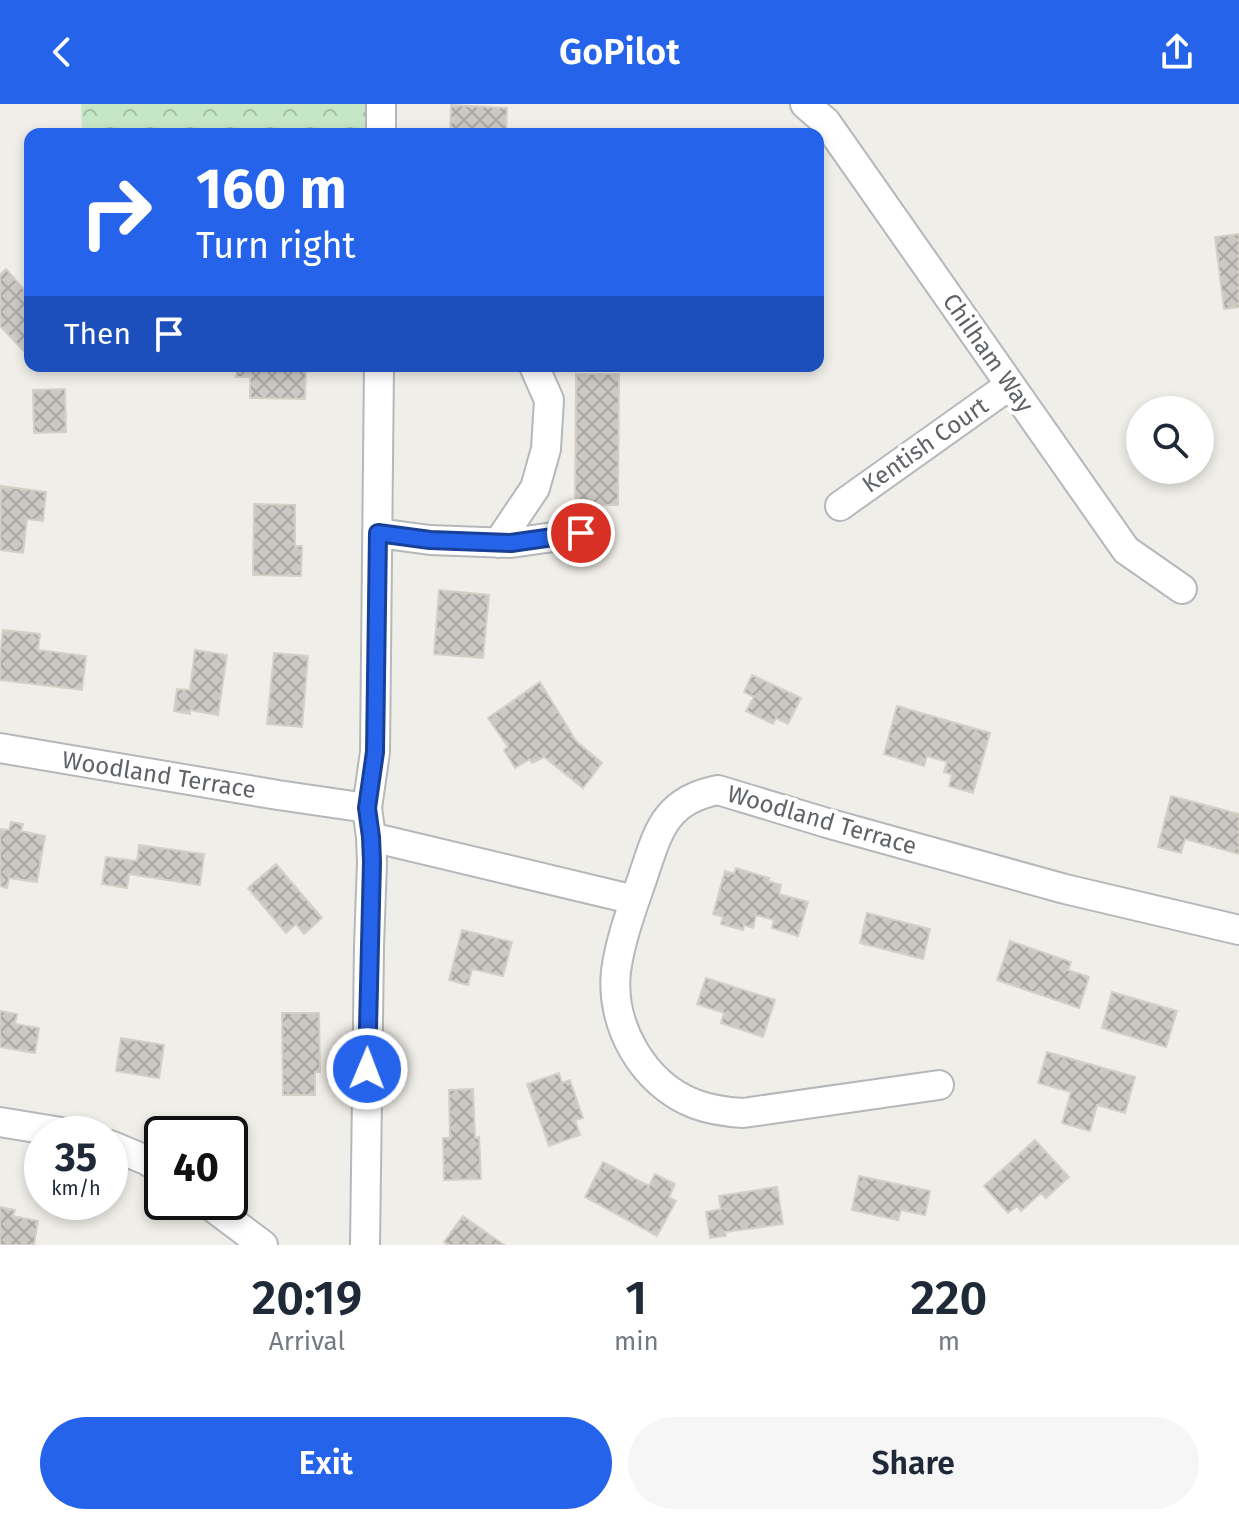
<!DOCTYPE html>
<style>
:root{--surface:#fff;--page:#f6f6f7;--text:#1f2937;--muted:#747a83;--accent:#2563eb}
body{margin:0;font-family:"Fira Sans",sans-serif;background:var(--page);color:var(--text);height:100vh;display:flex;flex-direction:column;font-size:30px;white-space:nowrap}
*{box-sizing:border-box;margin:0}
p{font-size:26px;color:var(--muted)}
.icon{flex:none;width:44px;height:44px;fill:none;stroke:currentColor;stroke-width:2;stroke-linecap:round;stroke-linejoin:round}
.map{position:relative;height:1141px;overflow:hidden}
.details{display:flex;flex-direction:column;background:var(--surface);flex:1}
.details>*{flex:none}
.hud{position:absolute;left:24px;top:24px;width:800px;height:244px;border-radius:16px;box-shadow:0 4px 12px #0003;background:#2563eb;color:#fff;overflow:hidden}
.controls{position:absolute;left:1126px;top:292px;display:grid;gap:16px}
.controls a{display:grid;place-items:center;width:88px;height:88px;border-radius:50%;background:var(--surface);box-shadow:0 4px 12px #0003;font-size:40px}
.speed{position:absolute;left:24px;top:1012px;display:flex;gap:16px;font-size:40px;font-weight:700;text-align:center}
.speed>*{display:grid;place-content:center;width:104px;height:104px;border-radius:50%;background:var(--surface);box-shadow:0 4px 12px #0003;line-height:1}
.speed small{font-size:20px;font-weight:400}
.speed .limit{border:4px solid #111;border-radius:12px;background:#fff;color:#111}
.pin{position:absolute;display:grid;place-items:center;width:68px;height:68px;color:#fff;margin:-34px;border:4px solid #fff;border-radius:50%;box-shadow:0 2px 8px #0007}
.me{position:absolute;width:88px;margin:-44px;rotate:1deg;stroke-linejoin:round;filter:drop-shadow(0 0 6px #0008)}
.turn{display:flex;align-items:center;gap:28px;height:168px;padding:0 40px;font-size:36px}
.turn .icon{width:104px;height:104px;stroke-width:2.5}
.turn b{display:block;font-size:56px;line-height:68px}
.then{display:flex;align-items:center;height:76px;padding:0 40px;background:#0003;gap:16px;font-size:30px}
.eta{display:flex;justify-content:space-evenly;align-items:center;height:136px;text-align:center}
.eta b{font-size:48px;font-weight:600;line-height:56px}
.action{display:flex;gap:16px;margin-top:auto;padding:16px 40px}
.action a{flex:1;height:92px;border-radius:48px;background:var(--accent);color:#fff;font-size:32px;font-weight:600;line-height:92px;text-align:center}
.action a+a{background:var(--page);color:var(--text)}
header{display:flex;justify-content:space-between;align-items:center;height:104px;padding:0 40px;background:var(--accent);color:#fff;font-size:36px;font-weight:600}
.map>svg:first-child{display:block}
.forest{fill:url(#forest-crowns)}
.building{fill:url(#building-cross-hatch);stroke:#d5d0c6;stroke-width:2}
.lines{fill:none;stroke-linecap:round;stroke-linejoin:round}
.minor-casing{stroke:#b5b8bb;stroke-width:32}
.minor{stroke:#fff;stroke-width:28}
.route-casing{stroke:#184099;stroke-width:20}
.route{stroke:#2563eb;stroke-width:14}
.labels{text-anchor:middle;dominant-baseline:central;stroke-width:8;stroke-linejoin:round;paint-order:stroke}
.street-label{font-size:24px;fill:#5f6367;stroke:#fff}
</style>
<header><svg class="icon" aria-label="back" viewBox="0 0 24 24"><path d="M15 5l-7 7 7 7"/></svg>GoPilot<svg class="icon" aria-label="share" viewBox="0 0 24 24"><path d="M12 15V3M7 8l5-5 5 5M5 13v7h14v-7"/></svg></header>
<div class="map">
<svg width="1239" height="1141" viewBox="0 0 1239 1141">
<defs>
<pattern id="forest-crowns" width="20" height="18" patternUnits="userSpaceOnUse" patternTransform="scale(2)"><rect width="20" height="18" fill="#c6e7c5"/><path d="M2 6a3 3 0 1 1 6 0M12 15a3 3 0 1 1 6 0" fill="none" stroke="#a4bfa4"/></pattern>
<pattern id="building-cross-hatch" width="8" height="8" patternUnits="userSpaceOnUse" patternTransform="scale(2)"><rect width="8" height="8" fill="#ccc9c4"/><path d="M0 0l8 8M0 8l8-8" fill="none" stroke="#a9a7a3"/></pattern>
</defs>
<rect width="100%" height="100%" fill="#f0eee8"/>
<path class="forest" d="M81 0H369V30H82Z"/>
<path class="building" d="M451 1 507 4 506 30H450Z
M1239 130V203L1224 205 1215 133Z
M6 165 30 192 29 253 0 222V171Z
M237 262H306L305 295 250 294V273H236Z
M576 270H619L618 401H575Z
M65 285 66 328 34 329 33 286Z
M1 382 46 388 43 417 27 415 23 449 0 446Z
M254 400 295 401V442H302L301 472 253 471Z
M439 486 489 491 483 554 434 550Z
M3 526 40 530 38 546 86 552 82 586 0 576V551Z
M195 546 227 551 218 611 190 606V610L174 607 177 585 190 586Z
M274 549 308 552 302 623 267 620Z
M752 571 801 594 788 620 776 614 773 620 746 607 754 593 744 588Z
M540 578 576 637 602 659 583 684 544 653 532 659 530 655 515 664 504 646 508 643 488 614Z
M897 602 990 629 973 689 949 682 952 671 944 668 947 658 927 652 924 662 884 650Z
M1171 692 1239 710V750L1185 735 1181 749 1158 743Z
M11 718 23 720 21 727 45 732 37 778 9 774 7 784 0 782V725L9 726Z
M139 741 204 750 200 781 129 770 127 784 102 780 106 753 137 757Z
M276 760 322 814 304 830 296 820 286 829 248 784Z
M736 764 769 774 768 777 781 781 779 790 808 798 798 832 772 824 774 816 756 811 753 824 744 821 743 826 721 820 723 813 713 810 725 767 734 770Z
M867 809 930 825 923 855 860 839Z
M462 826 512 838 503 872 472 865 468 881 449 876Z
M1010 837 1071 858 1068 866 1089 873 1079 904 997 876Z
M706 874 775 896 763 933 721 919 724 909 697 900Z
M1112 888 1177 907 1166 943 1102 924Z
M0 907 17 910 15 920 39 924 35 949 0 943Z
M282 909H319L320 968H315V991H283Z
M121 934 164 941 159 974 116 967Z
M1047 948 1135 973 1125 1009 1097 1001 1090 1027 1062 1019 1071 988 1038 979Z
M559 969 562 979 570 976 583 1014 575 1016 580 1031 549 1042 527 980Z
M473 985 475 1034 479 1033 481 1075 444 1076 443 1034H450L449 986Z
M1035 1036 1069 1073 1046 1094 1041 1089 1021 1107 1017 1102 1008 1109 984 1082Z
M603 1058 649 1082 655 1070 675 1080 669 1093 676 1097 657 1132 585 1093Z
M859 1072 930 1087 925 1111 901 1106 898 1116 852 1106Z
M777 1083 783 1120 725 1128 726 1132 710 1134 706 1108 721 1105 719 1092Z
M0 1103 15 1106 13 1112 38 1117 34 1141H0Z
M463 1112 504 1141H448L444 1138Z"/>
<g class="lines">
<g class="minor-casing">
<path id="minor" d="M805 0 826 18 1126 446 1182 485
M381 30V0
M840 402 1010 281
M378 429 430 436 511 439 581 429
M498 439 535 384 546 345 549 296 534 262
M0 644 278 691 367 704
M371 733 635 796
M939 981 743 1009C727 1008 711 1006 695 1000 643 980 610 921 616 867 620 838 630 810 639 784 657 734 660 697 718 686L827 719 1065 785 1239 826
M0 1018 73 1030
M110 1041 146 1056 162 1066
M206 1098 263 1141
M365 1141 369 843 372 758 371 733 367 704 375 648 379 262"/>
</g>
<use href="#minor" class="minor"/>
</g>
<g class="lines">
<g class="route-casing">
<path id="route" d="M367 965 372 758 371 733 367 704 375 648 378 429 430 436 511 439 581 429"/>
</g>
<use href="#route" class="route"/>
</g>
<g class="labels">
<g class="street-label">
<text transform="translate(988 249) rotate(55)">Chilham Way</text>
<text transform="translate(925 341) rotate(-35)">Kentish Court</text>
<text transform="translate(159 671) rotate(9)">Woodland Terrace</text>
<text transform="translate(822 716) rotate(16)">Woodland Terrace</text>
</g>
</g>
</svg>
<div class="controls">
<a><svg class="icon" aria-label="search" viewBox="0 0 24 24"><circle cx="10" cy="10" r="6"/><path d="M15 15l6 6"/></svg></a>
</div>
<div class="speed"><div>35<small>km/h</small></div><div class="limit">40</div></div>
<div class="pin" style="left:581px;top:429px;background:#d93025"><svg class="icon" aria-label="arrive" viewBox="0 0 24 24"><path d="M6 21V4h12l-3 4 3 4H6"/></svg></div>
<svg class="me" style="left:367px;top:965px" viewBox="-20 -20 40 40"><circle r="17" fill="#2563eb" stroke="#fff" stroke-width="3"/><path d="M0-11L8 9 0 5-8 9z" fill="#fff"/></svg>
<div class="hud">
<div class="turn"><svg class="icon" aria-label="right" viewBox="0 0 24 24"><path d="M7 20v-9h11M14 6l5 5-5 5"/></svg><div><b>160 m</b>Turn right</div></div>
<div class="then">Then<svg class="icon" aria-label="arrive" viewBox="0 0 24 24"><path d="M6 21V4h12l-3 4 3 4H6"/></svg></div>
</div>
</div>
<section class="details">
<div class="eta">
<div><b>20:19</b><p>Arrival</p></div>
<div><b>1</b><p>min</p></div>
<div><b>220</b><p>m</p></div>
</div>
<div class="action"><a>Exit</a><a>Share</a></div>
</section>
